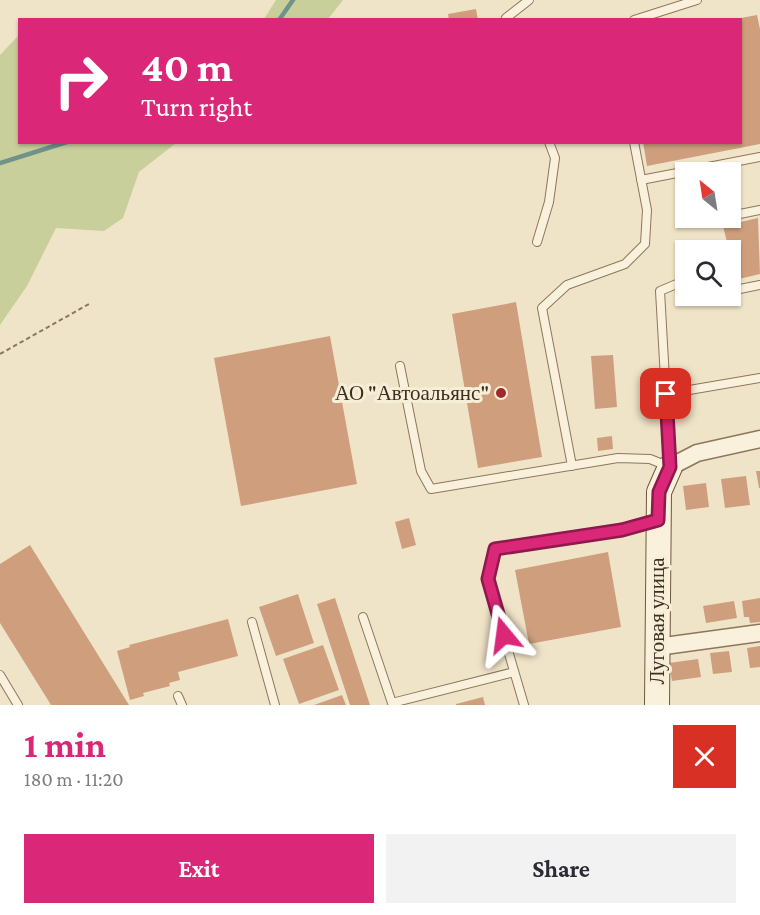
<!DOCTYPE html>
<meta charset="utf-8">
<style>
:root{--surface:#fff;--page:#f2f2f3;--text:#2b2b33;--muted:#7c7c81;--accent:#db2777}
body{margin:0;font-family:"Crimson Pro",serif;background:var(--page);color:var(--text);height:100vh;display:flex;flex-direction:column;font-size:22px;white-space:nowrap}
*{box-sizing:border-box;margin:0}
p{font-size:20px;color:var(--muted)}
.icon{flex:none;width:33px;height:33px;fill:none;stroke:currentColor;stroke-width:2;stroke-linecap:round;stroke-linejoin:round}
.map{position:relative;height:705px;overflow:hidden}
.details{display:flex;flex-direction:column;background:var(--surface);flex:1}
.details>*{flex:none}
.guide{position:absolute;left:18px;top:18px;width:724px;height:126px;border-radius:0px;box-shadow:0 2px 4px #0004;background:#db2777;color:#fff;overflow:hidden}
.needle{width:39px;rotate:330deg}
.fabs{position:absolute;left:675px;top:162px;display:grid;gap:12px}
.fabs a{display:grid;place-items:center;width:66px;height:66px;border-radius:0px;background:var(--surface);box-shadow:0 2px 4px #0004;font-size:30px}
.pin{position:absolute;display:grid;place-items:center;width:51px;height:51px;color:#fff;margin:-26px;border-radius:12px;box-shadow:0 3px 9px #0006}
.me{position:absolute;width:66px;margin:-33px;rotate:344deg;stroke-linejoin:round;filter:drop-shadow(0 0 4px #0008)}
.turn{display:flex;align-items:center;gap:21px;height:126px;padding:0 24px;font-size:27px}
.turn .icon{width:78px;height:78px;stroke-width:2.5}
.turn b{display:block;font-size:42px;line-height:51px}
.round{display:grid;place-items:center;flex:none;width:63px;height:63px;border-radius:0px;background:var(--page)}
.overview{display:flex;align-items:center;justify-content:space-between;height:102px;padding:0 24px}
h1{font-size:36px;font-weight:700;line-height:45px;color:var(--accent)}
.cta{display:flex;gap:12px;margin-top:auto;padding:12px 24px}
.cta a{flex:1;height:69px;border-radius:0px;background:var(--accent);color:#fff;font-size:24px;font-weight:700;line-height:69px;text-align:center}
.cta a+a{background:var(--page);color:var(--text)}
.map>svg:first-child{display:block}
.green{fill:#c9cf9b}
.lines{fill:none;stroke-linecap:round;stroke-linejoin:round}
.stream{stroke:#6f938a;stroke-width:4.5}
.building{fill:#cf9f7d}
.lane-casing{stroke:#8d765c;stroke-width:10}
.street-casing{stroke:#8d765c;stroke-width:19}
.secondary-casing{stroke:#6f573f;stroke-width:26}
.path{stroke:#8d765c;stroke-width:2;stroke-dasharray:4.5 3;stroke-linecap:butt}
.lane{stroke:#faf1dc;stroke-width:8}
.street{stroke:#faf1dc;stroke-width:16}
.secondary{stroke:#faf1dc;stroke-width:24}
.route-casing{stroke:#8e194d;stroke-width:15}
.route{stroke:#db2777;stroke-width:10}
.poi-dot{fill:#9e2a2b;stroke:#f7eed8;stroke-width:2}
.labels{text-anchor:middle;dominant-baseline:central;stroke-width:6;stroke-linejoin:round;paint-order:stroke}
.poi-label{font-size:21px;fill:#3d2e20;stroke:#f7eed8;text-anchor:end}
.street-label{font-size:21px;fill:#3d2e20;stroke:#f7eed8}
</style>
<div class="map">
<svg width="760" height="705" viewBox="0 0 760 705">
<rect width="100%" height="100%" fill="#f0e4c8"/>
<path class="green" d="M276 0H343L328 19H264Z
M18 36 20 37V142L176 143 139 172 123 218 104 231 56 228 27 286 0 325V55Z"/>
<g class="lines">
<path class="stream" d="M279 20 293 0
M0 163 67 142"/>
</g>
<path class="building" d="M476 9 478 20H449L448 14Z
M757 15 760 29V144L647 166 643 142H741V18Z
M758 218 760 274 735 280 730 250H729L723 226Z
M516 302 542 457 478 468 452 314Z
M330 336 357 484 241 506 214 358Z
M613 355 617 407 595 409 591 356Z
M612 436 613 449 598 451 597 438Z
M756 471H760V488H759Z
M746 476 750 505 725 508 721 479Z
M706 483 709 507 686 510 683 486Z
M409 518 416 545 402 549 395 522Z
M30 545 95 650 129 705H51L0 623V564Z
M608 552 621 627 529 644 515 570Z
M298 594 314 643 276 656 259 607Z
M335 598 370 705H350L317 604Z
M760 598V622L750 623 749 617H744L742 601Z
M734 601 737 618 706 623 703 606Z
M228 619 238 656 178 672 180 680 169 683 170 686 143 693 144 696 130 700 117 651 130 647 129 645Z
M323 645 339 690 299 704 283 659Z
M760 646V667L750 668 747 648Z
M729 651 732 672 713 674 710 653Z
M698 659 701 677 672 681 669 663Z
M342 695 346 705H314Z
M483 697 485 705H456V704Z"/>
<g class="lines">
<g class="lane-casing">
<path id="lane" d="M507 20 506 18 529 0
M634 20 697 0
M641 180 760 157
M730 216 760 210
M719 218H722
M537 242 549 202 555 158 549 142
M730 291 760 285
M400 366 421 471 431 489 618 458 650 459 670 467 660 291 686 280
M666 394 760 378
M572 466 542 308 567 285 625 264 645 244 647 210 634 142
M363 617 392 703 514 672
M252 622 275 705
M0 675 18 705
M178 696 182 705
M524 705 487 579 495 549 622 530 657 521"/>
</g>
<g class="street-casing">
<path id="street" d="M670 467 697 453 760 439
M657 647 760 633"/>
</g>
<g class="secondary-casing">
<path id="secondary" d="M657 705 659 492 670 467"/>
</g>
<path class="path" d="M0 354 89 304"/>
<use href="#lane" class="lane"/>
<use href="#street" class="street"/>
<use href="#secondary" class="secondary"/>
</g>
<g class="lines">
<g class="route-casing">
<path id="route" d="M504 635 488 579 495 549 622 530 658 520 659 492 670 467 666 394"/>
</g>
<use href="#route" class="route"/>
</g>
<circle class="poi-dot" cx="501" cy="393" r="6"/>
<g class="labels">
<g class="poi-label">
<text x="489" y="393">АО "Автоальянс"</text>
</g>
<g class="street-label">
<text transform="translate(657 621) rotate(-90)">Луговая улица</text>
</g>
</g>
</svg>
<div class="fabs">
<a><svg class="needle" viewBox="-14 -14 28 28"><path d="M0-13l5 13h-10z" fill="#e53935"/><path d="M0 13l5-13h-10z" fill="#7c7c81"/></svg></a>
<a><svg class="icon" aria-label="search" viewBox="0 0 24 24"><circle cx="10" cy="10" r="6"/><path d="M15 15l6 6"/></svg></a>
</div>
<div class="pin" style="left:666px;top:394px;background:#d93025"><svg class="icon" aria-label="arrive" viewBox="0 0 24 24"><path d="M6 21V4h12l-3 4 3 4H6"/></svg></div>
<svg class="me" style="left:504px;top:635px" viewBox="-20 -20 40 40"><path d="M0-17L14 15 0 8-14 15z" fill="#db2777" stroke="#fff" stroke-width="4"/></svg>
<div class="guide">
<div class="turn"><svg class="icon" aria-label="right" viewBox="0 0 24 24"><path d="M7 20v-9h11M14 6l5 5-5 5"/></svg><div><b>40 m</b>Turn right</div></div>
</div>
</div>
<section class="details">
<div class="overview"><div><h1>1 min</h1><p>180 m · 11:20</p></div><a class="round" style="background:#d93025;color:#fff"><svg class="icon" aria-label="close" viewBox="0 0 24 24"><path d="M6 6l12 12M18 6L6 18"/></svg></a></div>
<div class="cta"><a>Exit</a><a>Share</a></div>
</section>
